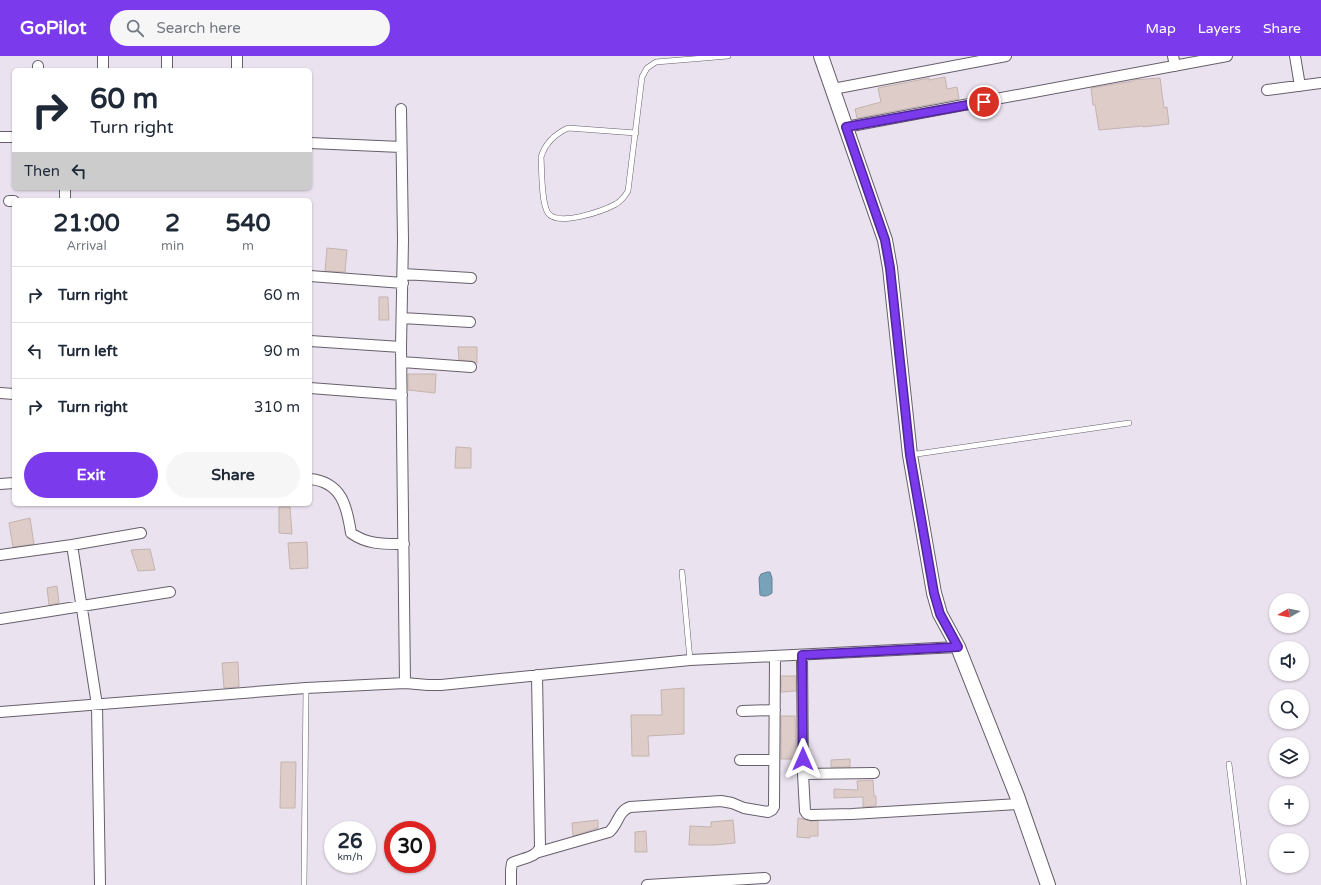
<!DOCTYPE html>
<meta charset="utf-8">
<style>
:root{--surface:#fff;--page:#f6f6f7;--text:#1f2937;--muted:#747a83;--line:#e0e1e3;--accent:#7c3aed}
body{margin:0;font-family:"Varela Round",sans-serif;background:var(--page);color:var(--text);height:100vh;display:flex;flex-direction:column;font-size:15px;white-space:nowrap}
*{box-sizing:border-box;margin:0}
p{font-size:13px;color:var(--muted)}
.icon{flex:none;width:22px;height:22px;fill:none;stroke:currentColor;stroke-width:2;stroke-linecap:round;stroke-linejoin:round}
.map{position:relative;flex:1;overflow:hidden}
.side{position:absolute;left:12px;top:142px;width:300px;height:308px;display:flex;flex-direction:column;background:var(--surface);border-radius:6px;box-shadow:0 1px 3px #0004}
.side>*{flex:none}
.hud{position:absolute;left:12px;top:12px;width:300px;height:122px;border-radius:6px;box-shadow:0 1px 3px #0004;background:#fff;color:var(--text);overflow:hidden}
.needle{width:26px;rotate:261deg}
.controls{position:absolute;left:1269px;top:537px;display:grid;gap:8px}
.controls a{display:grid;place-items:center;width:40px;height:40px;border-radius:50%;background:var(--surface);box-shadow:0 1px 3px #0004;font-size:20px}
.speed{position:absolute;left:324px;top:765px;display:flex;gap:8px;font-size:20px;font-weight:700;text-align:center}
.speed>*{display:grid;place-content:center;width:52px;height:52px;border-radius:50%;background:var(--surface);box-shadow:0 1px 3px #0004;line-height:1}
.speed small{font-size:10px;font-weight:400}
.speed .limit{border:6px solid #d22;background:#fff;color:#111}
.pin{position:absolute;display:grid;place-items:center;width:34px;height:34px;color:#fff;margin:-17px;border:2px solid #fff;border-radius:50%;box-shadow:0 1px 4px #0007}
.me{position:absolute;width:44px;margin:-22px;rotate:0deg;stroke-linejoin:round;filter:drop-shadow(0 0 3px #0008)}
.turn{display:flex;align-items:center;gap:14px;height:84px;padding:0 12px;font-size:18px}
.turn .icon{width:52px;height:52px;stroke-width:2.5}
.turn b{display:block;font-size:28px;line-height:34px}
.then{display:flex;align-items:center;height:38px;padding:0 12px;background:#0003;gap:8px;font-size:15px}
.eta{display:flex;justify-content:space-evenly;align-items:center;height:68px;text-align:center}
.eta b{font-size:24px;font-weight:700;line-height:28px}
.cta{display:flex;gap:8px;margin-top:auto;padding:8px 12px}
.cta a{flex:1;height:46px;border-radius:24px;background:var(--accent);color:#fff;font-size:16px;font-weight:700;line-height:46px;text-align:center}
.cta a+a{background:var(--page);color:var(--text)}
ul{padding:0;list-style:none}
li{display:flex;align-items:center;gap:12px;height:56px;padding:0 12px;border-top:1px solid var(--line)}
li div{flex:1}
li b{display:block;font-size:15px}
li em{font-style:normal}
header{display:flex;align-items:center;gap:24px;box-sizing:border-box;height:56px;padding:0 20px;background:var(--accent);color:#fff}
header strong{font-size:19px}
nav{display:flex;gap:22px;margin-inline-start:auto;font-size:14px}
.search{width:280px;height:36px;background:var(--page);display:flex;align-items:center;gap:10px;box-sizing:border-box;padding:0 14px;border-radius:22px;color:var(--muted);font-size:15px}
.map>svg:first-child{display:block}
.water{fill:#78a1ba;stroke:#658194}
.building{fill:#ddccc8;stroke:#c4b4b0}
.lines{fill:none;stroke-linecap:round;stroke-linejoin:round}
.lane-casing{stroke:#675f6b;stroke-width:6}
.street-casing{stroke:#675f6b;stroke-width:12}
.secondary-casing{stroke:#675f6b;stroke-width:16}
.lane{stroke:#fff;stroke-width:5}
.street{stroke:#fff;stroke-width:10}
.secondary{stroke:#fff;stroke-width:14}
.route-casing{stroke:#51269a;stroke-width:10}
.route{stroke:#7c3aed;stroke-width:7}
</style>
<header>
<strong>GoPilot</strong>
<div class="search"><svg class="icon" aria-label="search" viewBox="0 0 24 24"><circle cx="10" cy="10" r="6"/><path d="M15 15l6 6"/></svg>Search here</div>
<nav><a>Map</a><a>Layers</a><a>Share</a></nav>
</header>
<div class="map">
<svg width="1321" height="829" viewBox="0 0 1321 829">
<rect width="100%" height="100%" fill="#ebe2ef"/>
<path class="water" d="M767 516H770L772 522V537C768 540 765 541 760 539L759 522 761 518Z"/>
<path class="building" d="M945 21 947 33 957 31 959 43 857 62 855 53 881 46 878 32 929 22V24Z
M1160 22 1164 52 1167 51 1169 68 1143 71V70L1099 74 1095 49H1093L1091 32 1133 25V24Z
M327 192 347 194 345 216 325 215Z
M379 241H388L389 264H379Z
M458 291H477V307L471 305 459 304Z
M408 318H436L435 337 408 334Z
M456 391 471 392V412H455Z
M279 451H290L292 478 279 477Z
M30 462 34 488 13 491 9 467Z
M307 486 308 512 290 513 288 487Z
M150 493 155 514 138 515 131 494Z
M57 530 59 547 49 549 47 532Z
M238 606 239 631 224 632 222 607Z
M781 620H796V635L781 636Z
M684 632V678L648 680 649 700H632L631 659H662L661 634Z
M781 660H795L796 703H781Z
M850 703V711H831V704Z
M281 706H296L295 752H280Z
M873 724 874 740H876V750L863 751V741L834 742V733L858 734 857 725Z
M798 762 803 763 810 765H818V780H810V782L797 781Z
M598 764V772L573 780 572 767Z
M733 764 735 787 715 789H689L690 770 711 771V766Z
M646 775 647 796H635V776Z"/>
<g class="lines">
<g class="lane-casing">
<path id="lane" d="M636 77 568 72C555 78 545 88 541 101 542 115 541 146 548 157 558 171 603 155 616 148 621 145 625 140 628 135L642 21 647 12 656 6 728 0
M910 399 1129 367
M682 516 690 604
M1229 708 1244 829
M304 829 306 632"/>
</g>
<g class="street-casing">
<path id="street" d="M1173 0 1175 10
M1295 0 1300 30
M38 14V10
M103 14V0
M167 14V0
M237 14V0
M833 33 1006 0
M1267 34 1321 27
M401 53 403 184 401 291 405 627
M846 71 1227 0
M0 81H14
M310 87 401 91
M65 144V132
M9 145H14
M403 218 471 222
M310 220 403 227
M402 262 470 266
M310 285 401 291
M402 306 471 311
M310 332 402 339
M0 337 14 338
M310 423C342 426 347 451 351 477 368 489 385 488 404 488
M0 428 14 427
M72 489 97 649 100 829
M0 499 72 489 141 477
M0 563 170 536
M802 599 803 718 805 755 807 758 811 759 852 758 1019 748
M742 655 775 654
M0 656 306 632 405 627 428 629H441L690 604 958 591
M740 704H774
M803 718 874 717
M539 796 609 776C618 769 618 755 630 751L721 745 732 747 744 752 768 756 772 754 774 751 775 600
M511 829V814L512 807C521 802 537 802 540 791L537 619
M647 829 765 822"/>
</g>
<g class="secondary-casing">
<path id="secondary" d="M821 0 885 184 890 212 910 399 934 537 940 558 958 591 1017 740 1048 829"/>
</g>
<use href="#lane" class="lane"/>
<use href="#street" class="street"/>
<use href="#secondary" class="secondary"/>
</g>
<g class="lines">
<g class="route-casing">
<path id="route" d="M803 703 802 599 958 591 940 558 934 537 910 399 890 212 885 184 846 71 984 46"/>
</g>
<use href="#route" class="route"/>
</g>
</svg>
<div class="controls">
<a><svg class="needle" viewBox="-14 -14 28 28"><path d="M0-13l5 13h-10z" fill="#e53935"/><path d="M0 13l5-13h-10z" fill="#747a83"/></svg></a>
<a><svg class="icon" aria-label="sound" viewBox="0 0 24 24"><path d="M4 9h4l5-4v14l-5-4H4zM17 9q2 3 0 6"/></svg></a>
<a><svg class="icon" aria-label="search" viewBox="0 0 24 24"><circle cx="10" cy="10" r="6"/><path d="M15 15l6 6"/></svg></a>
<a><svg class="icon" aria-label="layers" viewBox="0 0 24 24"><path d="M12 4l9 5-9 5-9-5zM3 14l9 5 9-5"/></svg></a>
<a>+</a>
<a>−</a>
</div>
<div class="speed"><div>26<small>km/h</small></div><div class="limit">30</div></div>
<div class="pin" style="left:984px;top:46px;background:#d93025"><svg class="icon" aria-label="arrive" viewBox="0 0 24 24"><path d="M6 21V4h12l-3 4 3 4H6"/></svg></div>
<svg class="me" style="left:803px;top:703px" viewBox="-20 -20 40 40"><path d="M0-17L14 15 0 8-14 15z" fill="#7c3aed" stroke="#fff" stroke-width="4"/></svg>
<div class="hud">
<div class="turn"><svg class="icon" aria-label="right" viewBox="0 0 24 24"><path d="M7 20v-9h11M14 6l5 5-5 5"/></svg><div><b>60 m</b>Turn right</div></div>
<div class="then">Then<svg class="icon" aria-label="left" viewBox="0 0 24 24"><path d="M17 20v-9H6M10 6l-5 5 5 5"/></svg></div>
</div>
<section class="side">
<div class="eta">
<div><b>21:00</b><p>Arrival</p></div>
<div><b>2</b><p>min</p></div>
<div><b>540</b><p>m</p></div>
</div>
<ul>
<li><svg class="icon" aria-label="right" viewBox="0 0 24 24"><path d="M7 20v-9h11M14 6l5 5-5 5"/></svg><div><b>Turn right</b></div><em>60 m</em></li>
<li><svg class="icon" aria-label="left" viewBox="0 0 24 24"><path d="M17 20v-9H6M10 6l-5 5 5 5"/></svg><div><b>Turn left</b></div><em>90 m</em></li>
<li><svg class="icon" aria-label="right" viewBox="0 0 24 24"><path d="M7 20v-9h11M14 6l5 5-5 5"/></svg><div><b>Turn right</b></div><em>310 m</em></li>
</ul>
<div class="cta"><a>Exit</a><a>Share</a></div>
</section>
</div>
